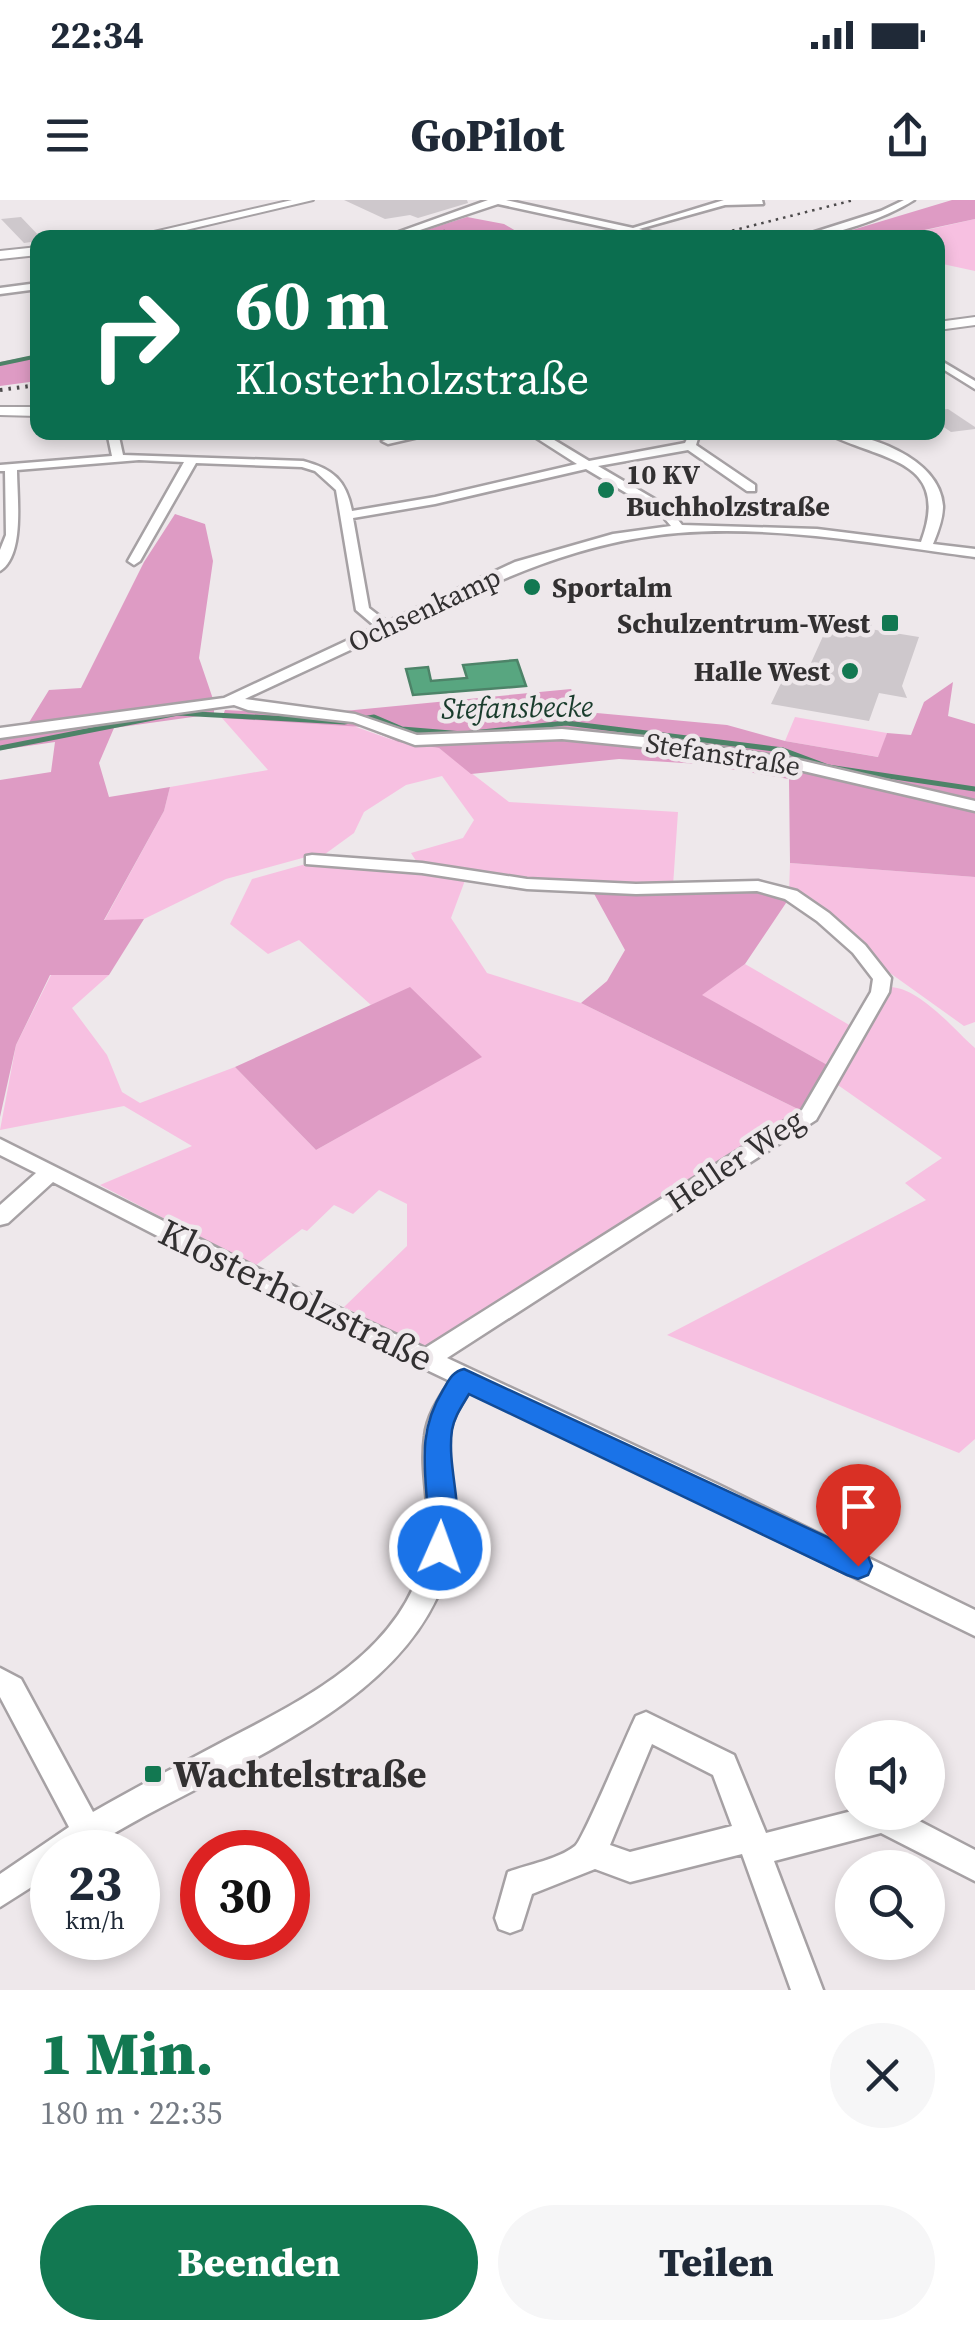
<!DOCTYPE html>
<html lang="de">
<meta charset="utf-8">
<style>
:root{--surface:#fff;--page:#f6f6f7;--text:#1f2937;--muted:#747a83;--accent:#127851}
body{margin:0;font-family:"Source Serif 4",serif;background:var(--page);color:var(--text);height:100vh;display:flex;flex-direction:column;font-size:38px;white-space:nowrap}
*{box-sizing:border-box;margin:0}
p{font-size:32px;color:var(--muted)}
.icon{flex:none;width:55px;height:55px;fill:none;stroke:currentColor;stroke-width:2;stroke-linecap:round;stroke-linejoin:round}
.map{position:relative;height:1790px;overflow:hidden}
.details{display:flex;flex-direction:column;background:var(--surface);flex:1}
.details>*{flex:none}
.hud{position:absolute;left:30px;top:30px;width:915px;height:210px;border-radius:20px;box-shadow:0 5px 15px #0003;background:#0b6e4f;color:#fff;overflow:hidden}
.controls{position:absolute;left:835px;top:1520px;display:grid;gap:20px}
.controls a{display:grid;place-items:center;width:110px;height:110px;border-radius:50%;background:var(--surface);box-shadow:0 5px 15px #0003;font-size:50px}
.speed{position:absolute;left:30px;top:1630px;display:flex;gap:20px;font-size:50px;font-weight:700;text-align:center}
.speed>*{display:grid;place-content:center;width:130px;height:130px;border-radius:50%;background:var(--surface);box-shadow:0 5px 15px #0003;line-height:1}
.speed small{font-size:25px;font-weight:400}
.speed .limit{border:15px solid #d22;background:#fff;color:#111}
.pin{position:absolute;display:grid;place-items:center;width:85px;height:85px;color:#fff;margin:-102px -42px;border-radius:50% 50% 50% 0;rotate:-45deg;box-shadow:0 0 10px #0007}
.pin .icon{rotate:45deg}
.me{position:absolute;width:110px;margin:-55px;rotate:2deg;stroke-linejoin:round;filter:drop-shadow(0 0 8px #0008)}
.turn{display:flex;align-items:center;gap:35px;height:210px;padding:0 40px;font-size:45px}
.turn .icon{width:130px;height:130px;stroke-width:2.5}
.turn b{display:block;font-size:70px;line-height:85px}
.round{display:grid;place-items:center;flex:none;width:105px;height:105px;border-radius:52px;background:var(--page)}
.overview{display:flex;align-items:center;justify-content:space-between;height:170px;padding:0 40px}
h1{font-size:60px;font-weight:800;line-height:75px;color:var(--accent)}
.button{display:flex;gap:20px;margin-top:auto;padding:20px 40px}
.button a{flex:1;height:115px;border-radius:60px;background:var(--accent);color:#fff;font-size:40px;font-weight:800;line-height:115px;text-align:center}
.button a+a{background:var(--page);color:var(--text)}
.status{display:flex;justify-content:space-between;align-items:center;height:70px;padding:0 50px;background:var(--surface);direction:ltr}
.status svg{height:28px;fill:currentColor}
header{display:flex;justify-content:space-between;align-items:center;height:130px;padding:0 40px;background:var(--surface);font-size:45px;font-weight:800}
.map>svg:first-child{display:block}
.green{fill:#f7c0e1}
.forest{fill:#de9bc4}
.water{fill:#58a680;stroke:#4d8368;stroke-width:2.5}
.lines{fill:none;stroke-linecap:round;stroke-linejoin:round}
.stream-far2{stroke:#4d8368;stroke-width:2.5}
.stream-far1{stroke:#4d8368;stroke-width:4}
.stream{stroke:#4d8368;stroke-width:5}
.building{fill:#cec8cc}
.street-casing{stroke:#a6a1a4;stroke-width:5}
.secondary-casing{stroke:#a6a1a4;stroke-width:4}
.street{fill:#fff;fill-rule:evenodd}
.secondary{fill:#fff;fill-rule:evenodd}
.rail-far1{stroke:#4c4a4b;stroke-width:2.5;stroke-dasharray:2.5 5;stroke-linecap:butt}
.rail{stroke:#4c4a4b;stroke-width:4;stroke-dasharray:2.5 6;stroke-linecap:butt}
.route{fill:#1a73e8;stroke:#114b97;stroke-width:2.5}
.poi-dot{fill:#127851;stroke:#eee8eb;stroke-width:4}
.labels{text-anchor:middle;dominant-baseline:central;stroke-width:9;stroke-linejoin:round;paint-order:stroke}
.far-poi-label{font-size:28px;font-weight:bold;fill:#323031;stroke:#eee8eb;text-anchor:start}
.far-street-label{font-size:28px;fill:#323031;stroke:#eee8eb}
.far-water-label{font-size:30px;font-style:italic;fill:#193c2c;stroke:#eee8eb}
.street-label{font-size:32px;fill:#323031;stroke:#eee8eb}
.near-street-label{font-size:38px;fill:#323031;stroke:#eee8eb}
.near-poi-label{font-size:38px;font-weight:bold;fill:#323031;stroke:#eee8eb;text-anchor:start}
</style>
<div class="status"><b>22:34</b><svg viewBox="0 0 49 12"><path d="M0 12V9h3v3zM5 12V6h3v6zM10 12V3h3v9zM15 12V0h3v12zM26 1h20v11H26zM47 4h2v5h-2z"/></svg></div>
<header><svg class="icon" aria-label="menu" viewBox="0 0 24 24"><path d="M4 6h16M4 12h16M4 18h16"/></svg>GoPilot<svg class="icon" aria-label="share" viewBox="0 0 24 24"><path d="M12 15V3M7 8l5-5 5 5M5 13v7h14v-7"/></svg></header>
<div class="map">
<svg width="975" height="1790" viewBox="0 0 975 1790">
<rect width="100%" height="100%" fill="#eee8eb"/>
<path class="green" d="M975 19V71L938 63V38H892Z
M795 517 887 533 879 557 785 541Z
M222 518 348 524 398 542 439 548 509 602 678 612 673 686 530 680 418 664 411 653 463 638 474 620 442 576 406 585 364 612 354 633 321 657H306L226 679 144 719 104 721 164 611 170 587 268 570Z
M313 662 467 675 451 718 487 773 581 803 804 912 427 1149 344 1107 407 1046V1004L379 990 353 1014 334 1005 307 1031 302 1029 255 1066 100 985 192 946 124 906 0 930 16 845 51 775H109L72 808 107 855 122 892 140 903 235 867 316 950 481 857 410 788 371 805 299 740 268 754 230 724 252 679Z
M790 663 975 677V822L964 826 883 768 789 693Z
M745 764 851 826 831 867 701 795Z
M887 787C918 785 953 829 975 848V1239L959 1253 667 1135 926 1000 905 983 942 958 835 883Z"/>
<path class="forest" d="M952 0H975V19L892 37H829Z
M467 17 504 24 526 37H404Z
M37 155V181L0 186V162Z
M175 314 205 324 213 361 199 458 214 502V514L114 528 99 563 109 597 170 587 164 611 104 720 144 719 109 775H50L16 845 0 917V580L51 572 55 542 0 550V540L20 537 49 490 81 488 144 362Z
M953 482 948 516 975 524V677L790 663 789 579 700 564 619 559 471 574 439 548 398 542 363 527 222 518 225 510 313 514 571 489 586 512 727 525 785 541 878 557 887 533 911 535 924 502Z
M756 688 788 700 745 764 702 795 831 867 804 912 581 803 607 781 625 750 592 690Z
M410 787 482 857 316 950 235 867Z"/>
<path class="water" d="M517 460 526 486 413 495 406 469 428 467 431 481 467 478 463 465Z"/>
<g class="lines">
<path class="stream-far2" d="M444 31 460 38
M33 157 38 156"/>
<path class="stream-far1" d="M0 164 38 156"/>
<path class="stream" d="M0 548 178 513 344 522 374 517 402 529 463 534 566 523 783 550 828 567 975 589"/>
</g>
<path class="building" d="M344 0H467L468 3 418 18 410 15 385 19Z
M21 17 41 38 38 41 24 43 1 19Z
M948 209 975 227V229L951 232 938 223V210Z
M842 419 872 424 870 429 919 437 902 486 907 498 879 493 869 521 771 504 791 462 810 465 829 423 840 425Z"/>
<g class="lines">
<g class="street-casing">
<path id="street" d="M488 0H506L633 28 724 0H762L763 4 725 5 639 29 673 38H655L498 4 396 38H382Z
M904 0H914C886 18 829 38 796 38L881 11Z
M38 83V89L0 94V88Z
M938 159 975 181V189L938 166Z
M107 232H118L123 255 303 261C333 269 346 280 352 311L435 297 577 264 527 232H541L589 261 685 243 689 235 686 232H700L696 245 755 285V291H747L688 250 598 266 668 307 682 325 817 329 921 342C953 257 878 261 825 232 865 232 940 257 943 306 943 319 938 332 933 344L975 349V357C878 344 777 325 678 333 571 342 486 386 391 431 342 454 294 476 245 499L355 514 417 535 562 529 673 540 799 560 975 601V611L799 570 673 550 562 539 415 545 353 522 248 510 234 505 0 538V528L224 498 376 427 356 410 336 290 315 271 302 267 196 263 140 361 134 365 128 361 184 262 139 260 17 270C17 297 25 355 0 371V350L6 335 5 271H0V265L112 256ZM586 269 660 313 671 326 613 334 515 362 387 422 369 408 353 318 435 304Z
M415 232H440L388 244 382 241Z
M312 655 422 663 527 679 636 684 758 681 797 691 829 713 865 745 891 778 889 792 816 920 447 1158 717 1284 975 1410V1436L470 1190C462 1203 453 1216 450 1232 445 1254 452 1278 454 1300 457 1328 453 1356 443 1383 392 1520 199 1575 84 1652H52V1674L0 1707V1674L69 1627 0 1497V1468L21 1479 93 1612C138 1586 183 1563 228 1539 307 1498 400 1452 424 1358 435 1315 419 1278 425 1236 427 1216 439 1198 450 1181L295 1107 53 982 8 1023 0 1025V1005L36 973 0 955V939L311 1095 425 1148 802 910 871 792 873 779 853 753 817 721 785 699 757 691 636 694 527 689 422 673 306 664V656Z
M646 1512 734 1555 766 1633 852 1611 902 1612 975 1650V1681L881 1633 774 1661 823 1790H791L742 1654 630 1682 595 1669 532 1694 521 1729 510 1733 499 1729 495 1718 508 1672C529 1664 557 1660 575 1646 582 1642 627 1534 636 1516ZM652 1544 713 1575 732 1626 630 1652 610 1645Z"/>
</g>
<g class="secondary-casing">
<path id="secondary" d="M292 0H313L152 38H128Z
M38 47V55L0 59V51Z
M975 117V125L938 130V122Z
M0 207H38V216L0 215Z"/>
</g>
<use href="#street" class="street"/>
<use href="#secondary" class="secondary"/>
<path class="rail-far1" d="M703 38 854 0"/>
<path class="rail" d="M0 190 38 185"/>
</g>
<path class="route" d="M464 1169 868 1356 872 1366 868 1375 858 1379 847 1375 469 1194C462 1206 454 1217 452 1230 446 1272 469 1318 450 1358L440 1361 429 1358C423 1345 428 1333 428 1319 426 1270 416 1234 443 1190 449 1180 452 1172 464 1169Z"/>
<g class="poi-dot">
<circle cx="606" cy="290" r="10"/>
<circle cx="532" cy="387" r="10"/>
<rect x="880" y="413" width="20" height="20" rx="5"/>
<circle cx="850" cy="471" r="10"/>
<rect x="143" y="1564" width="20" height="20" rx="5"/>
</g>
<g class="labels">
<g class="far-poi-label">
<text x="626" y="274">10 KV<tspan x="626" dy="32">Buchholzstraße</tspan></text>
<text x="552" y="387">Sportalm</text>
<text x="870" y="423" text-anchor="end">Schulzentrum-West</text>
<text x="830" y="471" text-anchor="end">Halle West</text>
</g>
<g class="far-street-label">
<text transform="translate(424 409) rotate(-25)">Ochsenkamp</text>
<text transform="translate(723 554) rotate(9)">Stefanstraße</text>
</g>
<g class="far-water-label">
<text transform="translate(517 507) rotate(-1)">Stefansbecke</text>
</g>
<g class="street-label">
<text transform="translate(735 960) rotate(-34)">Heller Weg</text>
</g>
<g class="near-street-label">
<text transform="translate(296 1095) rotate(26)">Klosterholzstraße</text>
</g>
<g class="near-poi-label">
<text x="173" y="1574">Wachtelstraße</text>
</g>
</g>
</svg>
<div class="controls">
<a><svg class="icon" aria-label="sound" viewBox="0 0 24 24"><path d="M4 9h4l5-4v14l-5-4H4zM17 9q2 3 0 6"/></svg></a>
<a><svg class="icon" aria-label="search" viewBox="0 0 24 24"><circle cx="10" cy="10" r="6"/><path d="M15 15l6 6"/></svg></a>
</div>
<div class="speed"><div>23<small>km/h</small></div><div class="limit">30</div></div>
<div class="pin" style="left:858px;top:1366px;background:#d93025"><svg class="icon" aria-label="arrive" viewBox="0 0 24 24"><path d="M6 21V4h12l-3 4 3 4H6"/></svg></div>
<svg class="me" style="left:440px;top:1348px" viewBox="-20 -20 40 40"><circle r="17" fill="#1a73e8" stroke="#fff" stroke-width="3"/><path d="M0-11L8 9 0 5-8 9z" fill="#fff"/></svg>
<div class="hud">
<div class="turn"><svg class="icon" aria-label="right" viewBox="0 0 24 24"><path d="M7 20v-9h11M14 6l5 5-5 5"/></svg><div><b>60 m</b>Klosterholzstraße</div></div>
</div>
</div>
<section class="details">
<div class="overview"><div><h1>1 Min.</h1><p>180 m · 22:35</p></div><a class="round"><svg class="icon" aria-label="close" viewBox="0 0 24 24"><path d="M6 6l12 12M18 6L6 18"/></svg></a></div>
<div class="button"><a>Beenden</a><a>Teilen</a></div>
</section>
